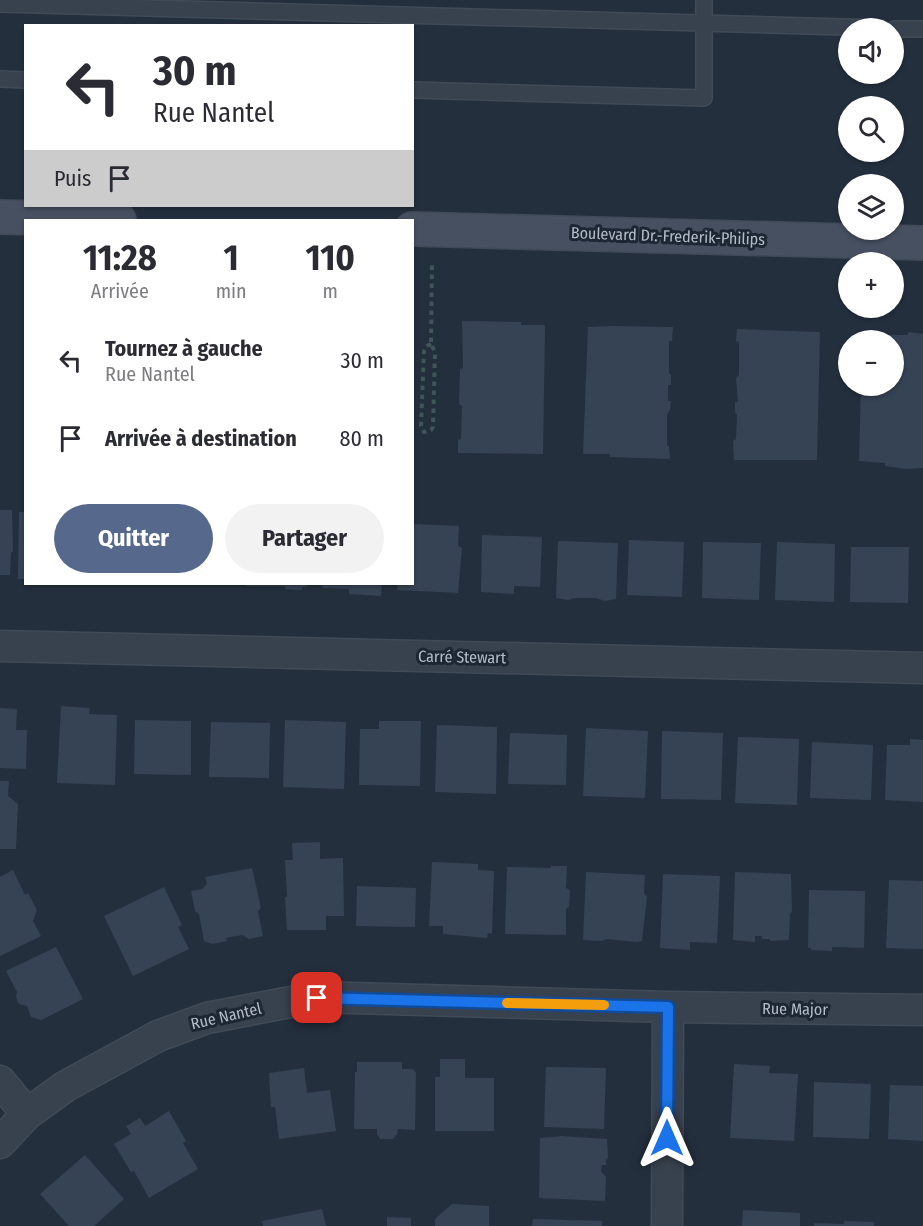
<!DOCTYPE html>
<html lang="fr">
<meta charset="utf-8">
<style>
:root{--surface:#fff;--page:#f2f2f3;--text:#2b2b33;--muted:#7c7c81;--accent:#56698c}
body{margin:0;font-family:"Fira Sans Condensed",sans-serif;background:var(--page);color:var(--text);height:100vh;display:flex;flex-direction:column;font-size:22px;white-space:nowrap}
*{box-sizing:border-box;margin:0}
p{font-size:20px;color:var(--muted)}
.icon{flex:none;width:33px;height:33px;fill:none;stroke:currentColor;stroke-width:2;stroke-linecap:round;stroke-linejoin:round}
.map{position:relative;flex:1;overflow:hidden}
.drawer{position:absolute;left:24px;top:219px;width:390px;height:366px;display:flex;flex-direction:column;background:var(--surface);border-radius:0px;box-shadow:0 2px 4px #0004}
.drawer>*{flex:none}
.banner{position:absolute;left:24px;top:24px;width:390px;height:183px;border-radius:0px;box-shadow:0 2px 4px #0004;background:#fff;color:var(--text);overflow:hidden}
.fabs{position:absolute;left:838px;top:18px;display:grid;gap:12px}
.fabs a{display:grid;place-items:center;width:66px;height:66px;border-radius:50%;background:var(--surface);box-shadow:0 2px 4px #0004;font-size:30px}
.pin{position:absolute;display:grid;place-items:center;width:51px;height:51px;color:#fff;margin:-26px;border-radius:12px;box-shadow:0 3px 9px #0006}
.me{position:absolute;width:66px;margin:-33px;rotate:0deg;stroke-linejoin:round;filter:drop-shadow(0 0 4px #0008)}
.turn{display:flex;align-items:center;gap:21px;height:126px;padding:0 30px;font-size:27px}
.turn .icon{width:78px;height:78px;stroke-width:2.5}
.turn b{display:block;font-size:42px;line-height:51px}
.then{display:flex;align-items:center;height:57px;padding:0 30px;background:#0003;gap:12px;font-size:22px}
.eta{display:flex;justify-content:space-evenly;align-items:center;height:102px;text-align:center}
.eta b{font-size:36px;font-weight:700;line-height:42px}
.action{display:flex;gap:12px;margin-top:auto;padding:12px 30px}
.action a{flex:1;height:69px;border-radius:36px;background:var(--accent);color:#fff;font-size:24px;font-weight:700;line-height:69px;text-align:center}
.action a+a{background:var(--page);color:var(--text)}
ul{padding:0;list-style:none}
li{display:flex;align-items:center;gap:18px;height:78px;padding:0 30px}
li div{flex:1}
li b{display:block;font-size:22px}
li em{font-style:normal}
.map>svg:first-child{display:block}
.building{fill:#364354}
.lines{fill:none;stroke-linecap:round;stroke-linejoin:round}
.lane-casing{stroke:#414a57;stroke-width:18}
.street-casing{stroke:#414a57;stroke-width:33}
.secondary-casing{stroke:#414a57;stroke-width:36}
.path{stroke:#3f5557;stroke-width:4;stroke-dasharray:4.5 4.5;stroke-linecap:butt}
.lane{stroke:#38414e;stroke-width:15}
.street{stroke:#38414e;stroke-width:30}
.secondary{stroke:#465061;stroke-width:33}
.route-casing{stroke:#114b97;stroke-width:15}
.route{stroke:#1a73e8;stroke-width:10}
.slow{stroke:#f59e0b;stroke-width:10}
.labels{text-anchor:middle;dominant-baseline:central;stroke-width:6;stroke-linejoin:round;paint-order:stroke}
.street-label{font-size:16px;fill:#b4bcc9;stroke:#1d2633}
</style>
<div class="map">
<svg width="923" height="1226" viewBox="0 0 923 1226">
<rect width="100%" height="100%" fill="#242f3e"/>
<path class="building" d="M462 321 521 322V325H545L543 454 458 453V440L461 439 462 406 459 404 460 369 463 368Z
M613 326 673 327 672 341H669V373L671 375V385H668V401H671L670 410 667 414V446H669L670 459 610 457V454H583L588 327Z
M737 329 820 332 817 460H734L733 441 736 439 737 415 735 412V402H738L736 378 739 375V342L736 341Z
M909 332 923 334V468L906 469 885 466V463L859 461 861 386H894V340H863V335H907Z
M0 510H12L13 551 11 553 10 575H0Z
M19 512H26V579H18Z
M412 524 459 526 458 546 462 548 458 593 397 590 398 584H412Z
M482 535 542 537 540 587 514 586V594L481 592Z
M629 540 684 542 682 597 627 595Z
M558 541 618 543 616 599 605 601 596 598H574L568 600 556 598Z
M703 542 761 543 759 600 702 598Z
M777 542 835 544 834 602 775 600Z
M851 547H909L908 603 850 602Z
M246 584H307V587H302V590L285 589V586H246Z
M323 584H382L381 596 349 594V589L322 588Z
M61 706 90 708 89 714 117 715 115 785 57 783Z
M0 708 17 709 16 730H27L26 769 0 768Z
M135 720 191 721V775L134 774Z
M285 720 346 722 344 789 283 787Z
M379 721H421L420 786 359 785 360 729H379Z
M211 722 270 723 269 778 209 777Z
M437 725 497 727 496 794 435 792Z
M586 728 648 731 645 798 583 796Z
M662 731 723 733 721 800 661 799Z
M510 733 567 735 566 785 508 784Z
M738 737 799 739 797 805 735 803Z
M910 739 923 740V802L885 800 887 745H910Z
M812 742 873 745 871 800 810 798Z
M0 781H9L8 796 18 804 16 849H0Z
M320 842V859L343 858 344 916H326V930H287L285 897H287L285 860H293L292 843Z
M432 862 478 864V870L494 871 492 934 488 933 487 938 443 934V926H429Z
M551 866H567L566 888 570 890 569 907 566 909V935L505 934 507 867 551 868Z
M252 868 261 908 258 911 263 936 249 939 242 935 226 938 227 941 212 944 204 941 199 914 195 911 191 891 202 889 207 884 205 877Z
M13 870 25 895 28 893 37 910 33 921 41 936 0 956V877Z
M586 872 645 875 644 893 647 897 642 941 636 942 606 939 602 941 583 940Z
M735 872 791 874 792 912 790 914 789 940 770 941V939H762V936H755V942L733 940Z
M663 874 720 876 717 943 690 942V950L660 948Z
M889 880 923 881V949L886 948Z
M357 886 416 888 415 927 356 926Z
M164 887 182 925 178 927 189 949 133 976 104 916Z
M809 890 865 891 864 948 832 947V951L811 950V948H808Z
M56 947 83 999 41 1020 31 1017 27 1006 19 1004 16 997 17 992 6 971Z
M440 1059H465V1078H494V1131H435V1077H440Z
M357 1062H402V1069H413L416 1073 415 1130 398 1129 397 1134 393 1139H380L377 1134V1129H354L355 1072H357Z
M734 1064 770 1066 769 1073 798 1074 794 1141 730 1138Z
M546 1067 606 1068 604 1129 544 1127Z
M304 1068 307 1093 330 1090 336 1131 279 1139 275 1107H271L269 1073Z
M814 1082 871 1084 869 1139 813 1137Z
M890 1085 923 1086V1141L888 1139Z
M169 1111 186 1141 183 1143 198 1169 149 1198 134 1171 131 1172 114 1144 131 1134 126 1126 140 1118 145 1126Z
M561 1136 607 1139 608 1158 606 1160V1165H602L601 1171 606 1177 605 1201 539 1198 540 1138Z
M85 1155 124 1199 94 1226H69L40 1194Z
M452 1204 489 1206V1226H435V1219Z
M322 1209 326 1226H263L262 1221Z
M743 1210 800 1213V1226H742Z
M387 1217 411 1218V1226H387Z
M533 1219 602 1221V1226H532Z
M844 1221 874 1222V1226H814V1223L844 1224Z"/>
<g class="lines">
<g class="lane-casing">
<path id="lane" d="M0 4 880 28
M894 29H923
M0 79 26 80
M412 90 704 98V0"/>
</g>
<g class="street-casing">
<path id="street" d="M0 646 923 668
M0 1081 27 1114
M0 1143 27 1114 66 1086 158 1036 207 1018 317 997 668 1007 923 1010
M667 1226 668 1007"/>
</g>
<g class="secondary-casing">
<path id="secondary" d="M0 217 119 220
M412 229 923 243"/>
</g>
<path class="path" d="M431 344 427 346 424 351 421 426 424 432 431 430 433 427 435 352 431 344 432 264"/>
<use href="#lane" class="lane"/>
<use href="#street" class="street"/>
<use href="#secondary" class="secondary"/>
</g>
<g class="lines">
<g class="route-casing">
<path id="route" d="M317 998 668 1007 667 1138"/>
</g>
<use href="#route" class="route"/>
<path class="slow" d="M507 1003 604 1005"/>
</g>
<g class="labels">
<g class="street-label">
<text transform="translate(668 236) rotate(2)">Boulevard Dr.-Frederik-Philips</text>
<text transform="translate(462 657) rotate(1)">Carré Stewart</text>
<text transform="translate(795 1009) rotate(1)">Rue Major</text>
<text transform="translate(226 1016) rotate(-13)">Rue Nantel</text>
</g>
</g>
</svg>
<div class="fabs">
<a><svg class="icon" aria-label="sound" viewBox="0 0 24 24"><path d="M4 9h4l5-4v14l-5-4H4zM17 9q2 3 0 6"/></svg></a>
<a><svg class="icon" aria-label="search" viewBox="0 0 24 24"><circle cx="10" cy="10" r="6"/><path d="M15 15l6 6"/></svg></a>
<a><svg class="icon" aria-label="layers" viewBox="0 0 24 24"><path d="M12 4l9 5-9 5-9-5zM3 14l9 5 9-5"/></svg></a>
<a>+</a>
<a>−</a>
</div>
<div class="pin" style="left:317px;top:998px;background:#d93025"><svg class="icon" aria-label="arrive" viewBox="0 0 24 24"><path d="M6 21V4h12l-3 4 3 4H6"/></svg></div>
<svg class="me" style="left:667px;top:1138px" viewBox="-20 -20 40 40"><path d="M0-17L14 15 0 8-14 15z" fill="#1a73e8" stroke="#fff" stroke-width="4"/></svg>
<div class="banner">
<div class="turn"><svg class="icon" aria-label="left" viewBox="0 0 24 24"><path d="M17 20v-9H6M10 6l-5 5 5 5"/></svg><div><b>30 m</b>Rue Nantel</div></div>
<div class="then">Puis<svg class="icon" aria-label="arrive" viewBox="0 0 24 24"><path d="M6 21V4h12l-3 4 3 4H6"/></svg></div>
</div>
<section class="drawer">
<div class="eta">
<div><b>11:28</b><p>Arrivée</p></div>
<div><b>1</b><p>min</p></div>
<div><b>110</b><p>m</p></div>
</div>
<ul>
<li><svg class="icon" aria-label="left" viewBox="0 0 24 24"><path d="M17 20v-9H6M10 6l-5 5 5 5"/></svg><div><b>Tournez à gauche</b><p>Rue Nantel</p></div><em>30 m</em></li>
<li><svg class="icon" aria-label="arrive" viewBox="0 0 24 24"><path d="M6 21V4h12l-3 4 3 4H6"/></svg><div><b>Arrivée à destination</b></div><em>80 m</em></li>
</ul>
<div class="action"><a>Quitter</a><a>Partager</a></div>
</section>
</div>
